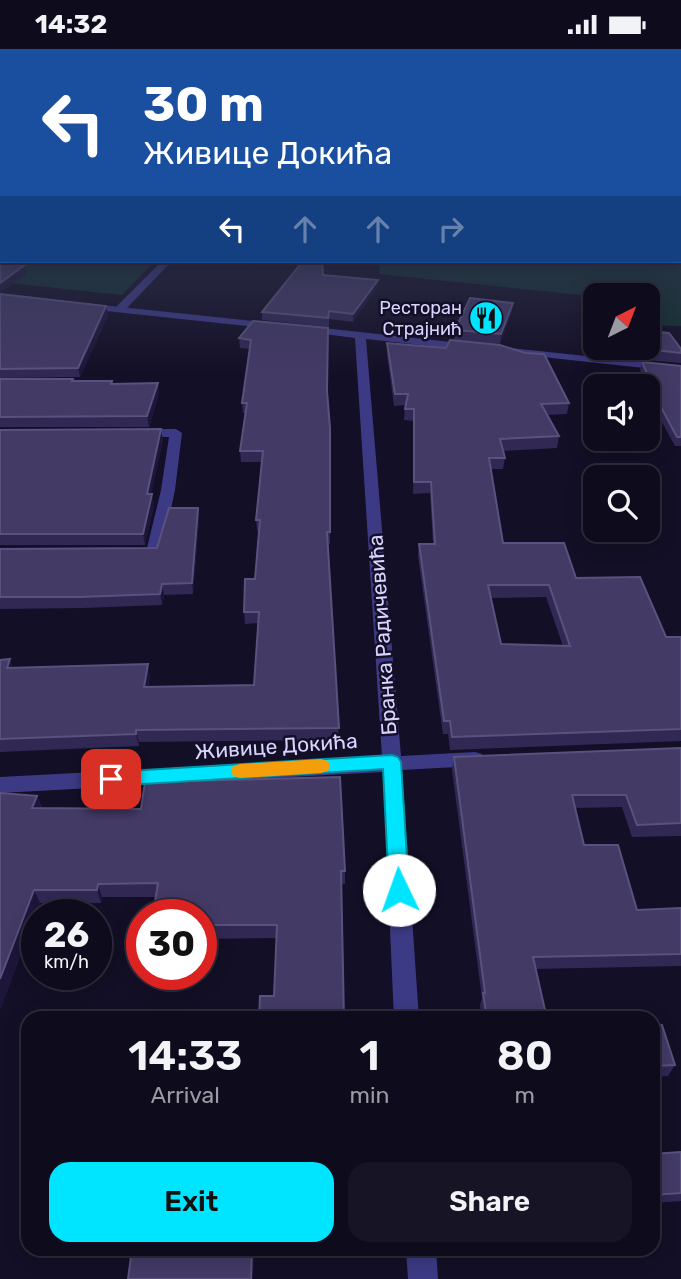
<!DOCTYPE html>
<meta charset="utf-8">
<style>
:root{--surface:#0e0b1c;--page:#171425;--text:#f1f3f6;--muted:#9b9ba3;--line:#2e2b3b;--accent:#00e5ff}
body{margin:0;font-family:Rubik,sans-serif;background:var(--page);color:var(--text);height:100vh;display:flex;flex-direction:column;font-size:26px;white-space:nowrap}
*{box-sizing:border-box;margin:0}
p{font-size:23px;color:var(--muted)}
.icon{flex:none;width:38px;height:38px;fill:none;stroke:currentColor;stroke-width:2;stroke-linecap:round;stroke-linejoin:round}
.map{position:relative;flex:1;overflow:hidden}
.side{position:absolute;left:21px;top:962px;width:639px;height:245px;display:flex;flex-direction:column;background:var(--surface);border-radius:21px;box-shadow:0 4px 18px #0003,0 0 0 2px var(--line)}
.side>*{flex:none}
.guide{position:absolute;left:0px;top:0px;width:682px;height:214px;box-shadow:0 4px 18px #0003,0 0 0 2px var(--line);background:#1a4fa0;color:#fff;overflow:hidden}
.needle{width:46px;rotate:42deg}
.fabs{position:absolute;left:583px;top:234px;display:grid;gap:14px}
.fabs a{display:grid;place-items:center;width:77px;height:77px;border-radius:14px;background:var(--surface);box-shadow:0 4px 18px #0003,0 0 0 2px var(--line);font-size:35px}
.speed{position:absolute;left:21px;top:850px;display:flex;gap:14px;font-size:35px;font-weight:700;text-align:center}
.speed>*{display:grid;place-content:center;width:91px;height:91px;border-radius:50%;background:var(--surface);box-shadow:0 4px 18px #0003,0 0 0 2px var(--line);line-height:1}
.speed small{font-size:18px;font-weight:400}
.speed .limit{border:10px solid #d22;background:#fff;color:#111}
.pin{position:absolute;display:grid;place-items:center;width:60px;height:60px;color:#fff;margin:-30px;border-radius:14px;box-shadow:0 4px 10px #0006}
.me{position:absolute;width:77px;margin:-38px;rotate:357deg;stroke-linejoin:round;filter:drop-shadow(0 0 5px #0008)}
.turn{display:flex;align-items:center;gap:24px;height:147px;padding:0 28px;font-size:32px}
.turn .icon{width:91px;height:91px;stroke-width:2.5}
.turn b{display:block;font-size:49px;line-height:60px}
.lanes{display:flex;align-items:center;height:66px;padding:0 28px;background:#0003;justify-content:center;gap:35px;direction:ltr}
.lanes .off{opacity:.35}
.eta{display:flex;justify-content:space-evenly;align-items:center;height:119px;text-align:center}
.eta b{font-size:42px;font-weight:600;line-height:49px}
.action{display:flex;gap:14px;margin-top:auto;padding:14px 28px}
.action a{flex:1;height:80px;border-radius:21px;background:var(--accent);color:#111;font-size:28px;font-weight:600;line-height:80px;text-align:center}
.action a+a{background:var(--page);color:var(--text)}
.status{display:flex;justify-content:space-between;align-items:center;height:49px;padding:0 35px;background:var(--surface);direction:ltr}
.status svg{height:19px;fill:currentColor}
.map>svg:first-child{display:block}
.green{fill:#12302f}
.lines{fill:none;stroke-linecap:round;stroke-linejoin:round}
.service{fill:#3d3a85;fill-rule:evenodd}
.minor{fill:#3d3a85;fill-rule:evenodd}
.wall{fill:#312854;fill-rule:evenodd}
.shaded-wall{fill:#1d163a}
.building{fill:#433a66;stroke:#5a527e;stroke-width:2;fill-rule:evenodd}
.route{fill:#00e5ff;stroke:#0095a6;stroke-width:2}
.slow{fill:#f59e0b}
.labels{text-anchor:middle;dominant-baseline:central;stroke-width:5;stroke-linejoin:round;paint-order:stroke}
.far-poi-label{font-size:18px;fill:#d9d4ff;stroke:#130f26;text-anchor:end}
.street-label{font-size:21px;fill:#d9d4ff;stroke:#130f26}
</style>
<div class="status"><b>14:32</b><svg viewBox="0 0 49 12"><path d="M0 12V9h3v3zM5 12V6h3v6zM10 12V3h3v9zM15 12V0h3v12zM26 1h20v11H26zM47 4h2v5h-2z"/></svg></div>
<div class="map">
<svg width="681" height="1230" viewBox="0 0 681 1230">
<rect width="100%" height="100%" fill="#130f26"/>
<path class="green" d="M681 174V277L648 276V247H595V266L581 246 379 225 380 212H681Z
M2 176V212H155L122 246 0 233Z"/>
<g class="lines">
<path class="service" d="M162 212H172L124 262H116V258Z"/>
<path class="minor" d="M82 254 274 274 279 277 274 280 78 259 77 257Z
M305 277 469 295 474 298 469 301 366 290 401 707 475 703 482 705 485 710 482 715 475 717 402 721 419 970H394L383 723 0 744V728L382 708 355 289 301 282V278Z
M500 298 681 317V323L496 303 495 301Z
M176 380 182 384 175 441 162 504 154 509 132 507 129 504 132 501 147 499 161 441 169 388H140L134 384 140 380Z
M406 1200H436L438 1230H408Z"/>
</g>
<path class="wall" d="M323 226 378 231 377 239 353 273 329 270V278L262 271V263Z
M0 245 108 266 80 328 0 329Z
M513 254 511 264 500 295 454 291 455 281Z
M253 272 327 346 330 379V495H327L339 691 139 693V697L0 703V611L13 619 150 627 148 638 254 636 258 574 245 575 244 563 255 530 259 482H257L256 471 262 413H241L240 402 245 364H243L242 354 249 300 240 299 239 289Z
M387 294 569 354 567 365 547 366 559 387 557 399 503 402 505 409 503 420H491L503 494 576 529 666 588H681V692L450 701 448 685H443L418 507 419 495H433L430 444 413 445 414 372 404 371 405 356 394 357 387 305ZM546 548 563 597 501 595 491 549Z
M630 299 681 300V314L634 310Z
M642 313 681 317V397H675L652 355 653 352 640 321Z
M0 330H73L74 332H112L113 335 159 344 149 378H0Z
M0 381 163 391 151 445 154 456 145 496H0Z
M198 459 199 470 193 545 164 546 162 556 83 559 0 560V500L157 499Z
M681 699V787L632 788 622 758 575 759 584 796 637 861 681 859V917L535 920 547 970H482L480 956 482 949 452 721 454 708Z
M37 747 42 759 345 822V835H341L274 947 276 889 201 890V866L156 848H102L101 854H40L0 961Z
M653 977 675 1016 668 1027 653 1028Z
M681 1103V1152L653 1154V1105Z"/>
<path class="shaded-wall" d="M25 216 27 225 0 244V234Z
M378 231 377 239 353 273V265Z
M513 254 511 264 500 295 501 285Z
M106 257 108 266 80 328 78 319Z
M158 334 159 344 149 378 147 367Z
M161 380 163 391 149 456 147 445Z
M152 445 154 456 145 496 143 485Z
M198 459 199 470 193 545 192 534Z
M162 535 164 546 162 556 160 545Z
M10 610 14 622 7 619Z
M148 615 150 627 146 650 144 638Z
M136 681 139 693V697L136 685Z
M37 747 42 761 32 759Z
M98 835 102 848 101 854 97 841Z
M34 841 40 854 0 961V930Z
M252 1200H255L253 1230H251Z"/>
<path class="building" d="M303 212H322L323 226 378 231 353 265 329 262 328 269 262 263Z
M0 214 25 216 0 234Z
M0 245 106 257 78 319 0 320Z
M470 249 513 254 501 285 455 281Z
M253 272 328 279 327 342 330 379V483H327L339 679 136 681V685L0 690V611L10 610 7 619 148 615 144 638 254 636 259 563H244L245 530H255L260 471H256L263 402H240L247 354H242L251 291 239 289Z
M648 282 669 284 681 300V304L637 299H648Z
M450 291 500 296 525 304 544 305 569 354 541 355 559 387 500 390 505 409H489L503 494H564L576 529 640 528 666 588H681V680L452 688 450 672H444L419 495H435L431 433H414V360H405L408 345H395L387 294 446 299ZM488 536H549L570 597 501 595Z
M642 313 681 317V388H677L655 347H657Z
M0 330H73L72 332H112L111 335 158 334 147 367 0 368Z
M161 380 147 445H152L143 485H0V381Z
M169 459H198L192 534 162 535 160 545 80 548H0V500L157 499Z
M681 699V774L637 776 626 746H572L584 796H618L637 861 681 859V905L533 908 547 970H487L483 944H485L454 708Z
M340 728 345 822H341L344 970H259L260 947H274L277 876H201V866H153L158 834 98 835 97 841H34L0 930V744L37 747 32 759 141 760 145 733Z
M662 976 675 1016 653 1017V977Z
M681 1103V1144L653 1146V1105Z
M132 1200H252L251 1230H128Z"/>
<linearGradient id="sky" x2="0" y2="1"><stop stop-color="#0a0815"/><stop offset="0.47" stop-color="#333752"/><stop offset="1" stop-color="#333752" stop-opacity="0"/></linearGradient>
<rect width="681" height="325" fill="url(#sky)"/>
<path class="route" d="M392 706 398 708 401 713 409 841 407 847 399 850 392 847 389 841 383 720 111 737 104 735 102 730 104 725 111 723Z"/>
<path class="slow" d="M321 710 328 712 330 717 328 722 321 724 240 729 233 727 231 722 233 717 240 715Z"/>
<defs>
<g id="restaurant-disc" transform="scale(1.75)"><circle r="9.5" fill="#00e5ff" stroke="#130f26"/><path d="M-5-6h1v4h1v-4h1v4h1v-4h1v5L-1.5 .5V6h-2V.5L-5-1ZM5-6V6H3V1.5H1.5Q1.5-4 5-6Z" fill="#111"/></g>
</defs>
<g fill-rule="evenodd">
<use href="#restaurant-disc" x="486" y="269"/>
</g>
<g class="labels">
<g class="far-poi-label">
<text x="462" y="259">Ресторан<tspan x="462" dy="21">Страјнић</tspan></text>
</g>
<g class="street-label">
<text transform="translate(382 586) rotate(-94)">Бранка Радичевића</text>
<text transform="translate(276 697) rotate(-4)">Живице Докића</text>
</g>
</g>
</svg>
<div class="fabs">
<a><svg class="needle" viewBox="-14 -14 28 28"><path d="M0-13l5 13h-10z" fill="#e53935"/><path d="M0 13l5-13h-10z" fill="#9b9ba3"/></svg></a>
<a><svg class="icon" aria-label="sound" viewBox="0 0 24 24"><path d="M4 9h4l5-4v14l-5-4H4zM17 9q2 3 0 6"/></svg></a>
<a><svg class="icon" aria-label="search" viewBox="0 0 24 24"><circle cx="10" cy="10" r="6"/><path d="M15 15l6 6"/></svg></a>
</div>
<div class="speed"><div>26<small>km/h</small></div><div class="limit">30</div></div>
<div class="pin" style="left:111px;top:730px;background:#d93025"><svg class="icon" aria-label="arrive" viewBox="0 0 24 24"><path d="M6 21V4h12l-3 4 3 4H6"/></svg></div>
<svg class="me" style="left:399px;top:841px" viewBox="-20 -20 40 40"><circle r="19" fill="#fff"/><path d="M0-13L10 11 0 6-10 11z" fill="#00e5ff"/></svg>
<div class="guide">
<div class="turn"><svg class="icon" aria-label="left" viewBox="0 0 24 24"><path d="M17 20v-9H6M10 6l-5 5 5 5"/></svg><div><b>30 m</b>Живице Докића</div></div>
<div class="lanes"><svg class="icon" aria-label="left" viewBox="0 0 24 24"><path d="M17 20v-9H6M10 6l-5 5 5 5"/></svg><svg class="icon off" aria-label="ahead" viewBox="0 0 24 24"><path d="M12 20V5M6 11l6-6 6 6"/></svg><svg class="icon off" aria-label="ahead" viewBox="0 0 24 24"><path d="M12 20V5M6 11l6-6 6 6"/></svg><svg class="icon off" aria-label="right" viewBox="0 0 24 24"><path d="M7 20v-9h11M14 6l5 5-5 5"/></svg></div>
</div>
<section class="side">
<div class="eta">
<div><b>14:33</b><p>Arrival</p></div>
<div><b>1</b><p>min</p></div>
<div><b>80</b><p>m</p></div>
</div>
<div class="action"><a>Exit</a><a>Share</a></div>
</section>
</div>
